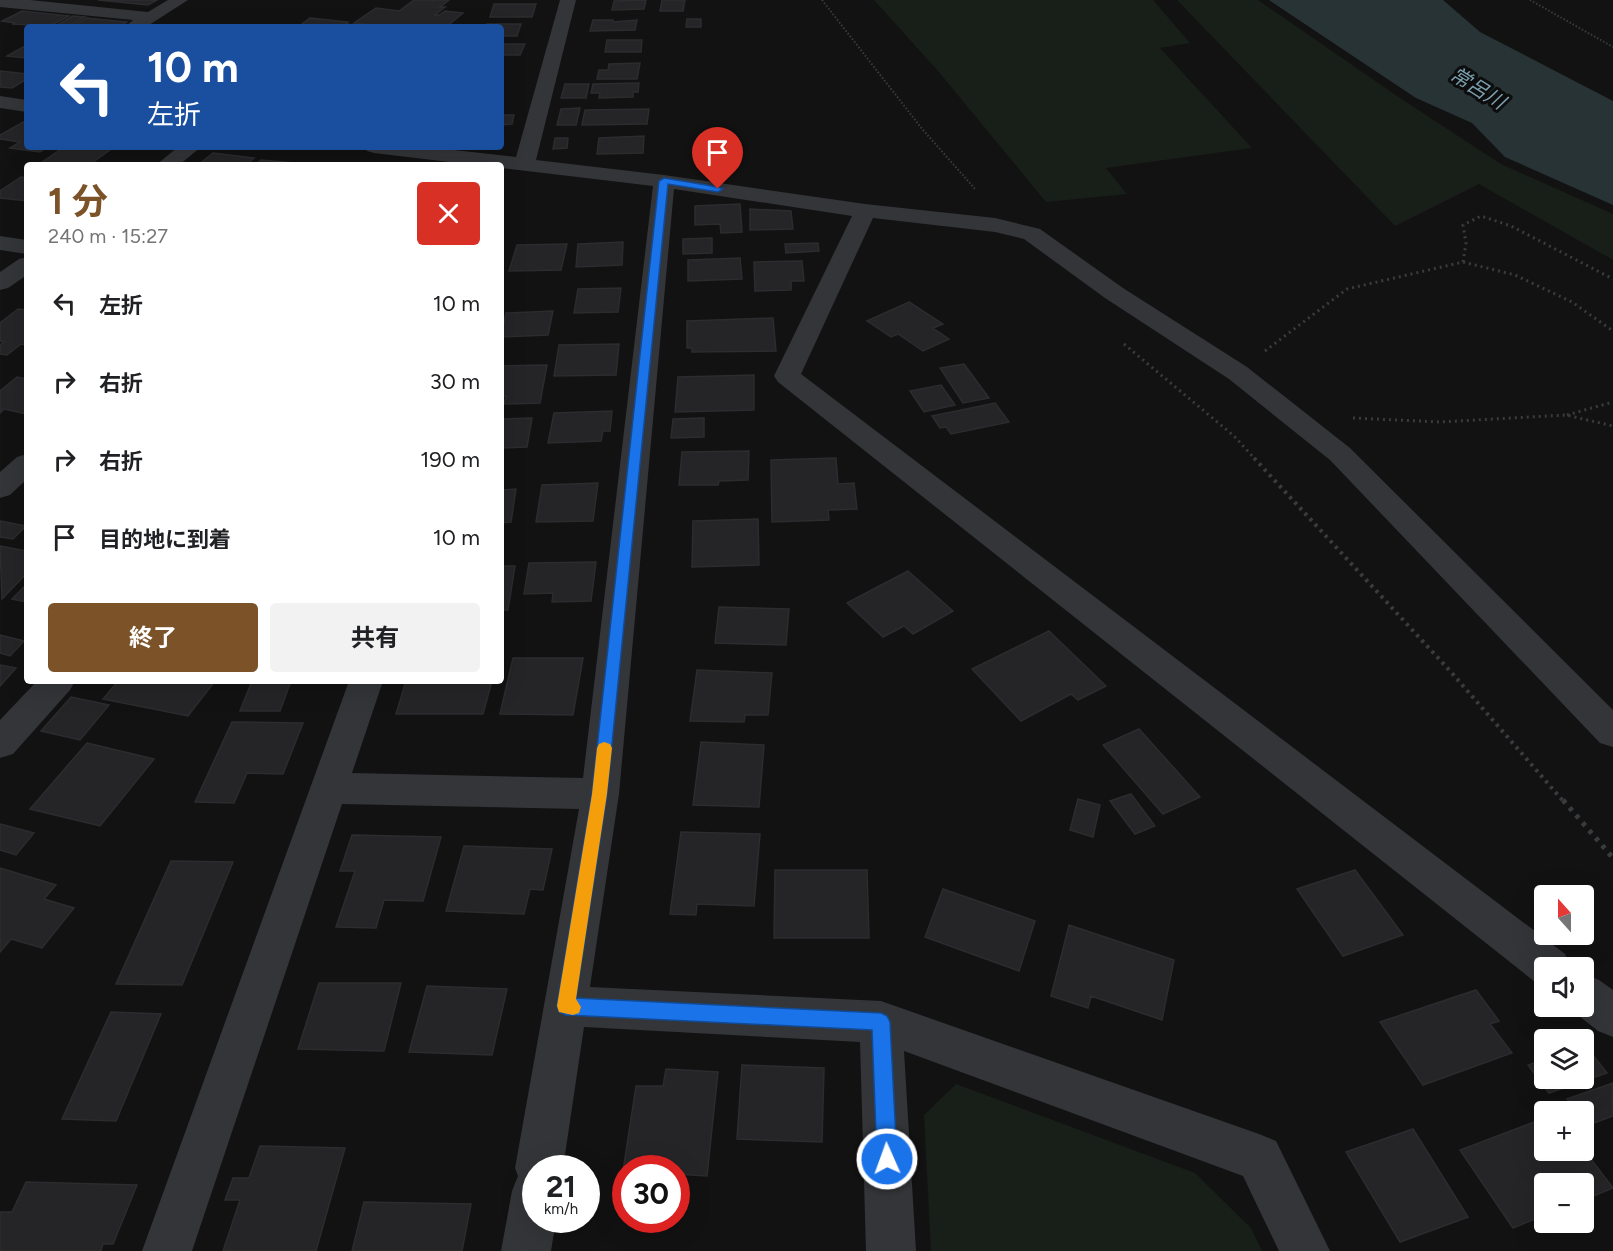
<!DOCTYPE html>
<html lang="ja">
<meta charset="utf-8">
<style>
:root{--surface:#fff;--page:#f2f2f2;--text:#202124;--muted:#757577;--accent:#7c5229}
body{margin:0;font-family:Figtree,"Noto Sans JP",sans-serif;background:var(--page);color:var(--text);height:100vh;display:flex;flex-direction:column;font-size:22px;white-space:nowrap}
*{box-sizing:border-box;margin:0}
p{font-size:20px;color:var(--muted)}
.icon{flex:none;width:33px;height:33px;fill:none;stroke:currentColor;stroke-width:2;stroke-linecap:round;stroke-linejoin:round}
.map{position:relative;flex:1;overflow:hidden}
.sheet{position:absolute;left:24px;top:162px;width:480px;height:522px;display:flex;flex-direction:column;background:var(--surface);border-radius:6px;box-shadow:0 6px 24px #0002}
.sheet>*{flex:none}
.guide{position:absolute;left:24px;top:24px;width:480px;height:126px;border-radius:6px;box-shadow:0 6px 24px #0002;background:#1a4fa0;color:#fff;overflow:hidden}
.needle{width:39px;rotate:339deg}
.buttons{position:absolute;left:1534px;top:885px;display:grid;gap:12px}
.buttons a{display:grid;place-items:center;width:60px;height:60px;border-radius:6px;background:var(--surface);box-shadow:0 6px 24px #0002;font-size:30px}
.speed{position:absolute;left:522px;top:1155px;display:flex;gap:12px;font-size:30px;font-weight:700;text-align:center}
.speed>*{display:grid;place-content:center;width:78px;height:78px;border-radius:50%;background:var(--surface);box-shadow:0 6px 24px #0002;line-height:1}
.speed small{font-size:15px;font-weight:400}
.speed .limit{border:9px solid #d22;background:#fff;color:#111}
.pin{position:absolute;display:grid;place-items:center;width:51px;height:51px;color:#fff;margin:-62px -26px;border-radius:50% 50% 50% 0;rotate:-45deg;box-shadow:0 0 6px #0007}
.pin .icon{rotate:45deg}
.me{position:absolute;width:66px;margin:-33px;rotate:358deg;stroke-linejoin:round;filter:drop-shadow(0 0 4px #0008)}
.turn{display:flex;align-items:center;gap:21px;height:126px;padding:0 24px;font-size:27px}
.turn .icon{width:78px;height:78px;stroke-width:2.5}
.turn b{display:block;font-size:42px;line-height:51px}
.round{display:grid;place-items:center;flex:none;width:63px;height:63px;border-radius:6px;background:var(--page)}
.overview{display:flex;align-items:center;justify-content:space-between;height:102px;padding:0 24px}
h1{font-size:36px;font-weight:700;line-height:45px;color:var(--accent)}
.cta{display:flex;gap:12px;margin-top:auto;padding:12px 24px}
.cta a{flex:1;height:69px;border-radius:6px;background:var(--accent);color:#fff;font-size:24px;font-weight:700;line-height:69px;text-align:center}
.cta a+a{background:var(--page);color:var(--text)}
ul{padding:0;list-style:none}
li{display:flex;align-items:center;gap:18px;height:78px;padding:0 24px}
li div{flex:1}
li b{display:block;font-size:22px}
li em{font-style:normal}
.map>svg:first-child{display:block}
.green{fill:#181e18}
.water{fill:#283336}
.building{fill:#252527;stroke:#2c2c2f;stroke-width:1.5}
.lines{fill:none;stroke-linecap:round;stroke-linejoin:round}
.path-far3{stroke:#393c3f;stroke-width:2;stroke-dasharray:1.5 2;stroke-linecap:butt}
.path-far2{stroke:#393c3f;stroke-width:3;stroke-dasharray:2 4;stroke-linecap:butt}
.path-far1{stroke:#393c3f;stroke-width:4;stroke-dasharray:3 4.5;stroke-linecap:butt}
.path{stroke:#393c3f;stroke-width:5;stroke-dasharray:4 6;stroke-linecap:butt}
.minor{fill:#333538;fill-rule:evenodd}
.route{fill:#1a73e8;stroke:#114b97;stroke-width:1.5}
.slow{fill:#f59e0b}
.labels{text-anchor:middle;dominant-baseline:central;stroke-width:6;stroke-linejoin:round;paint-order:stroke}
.far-water-label{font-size:20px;font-style:italic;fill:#7b9fae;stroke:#0d0d0e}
</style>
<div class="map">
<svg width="1613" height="1251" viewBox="0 0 1613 1251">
<rect width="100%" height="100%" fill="#121213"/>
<path class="green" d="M874 0H1153L1190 43 1160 48 1252 148 1106 168 1127 194 1046 202 938 71Z
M1177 0H1258L1400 98 1501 164 1613 214V260L1479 184 1395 226Z
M956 1084 1195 1173 1251 1228 1262 1251H931L924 1115Z"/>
<path class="water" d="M1269 0H1443L1480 32 1613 101V205L1505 157 1472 123 1416 98Z"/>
<path class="building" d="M98 0H157L148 5Z
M414 0H449L440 7H445L435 15H439L445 11 463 13 446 27H388L354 23 376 8 399 11Z
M646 0 644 9 612 10 614 1Z
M662 0H685L683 11H660Z
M494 4H536L532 17H490Z
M22 11 69 16 50 26 12 24 15 23 2 21Z
M73 16 85 17 69 26 57 25Z
M87 18 127 22 119 27H71Z
M310 18 348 22 346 24 377 27H298Z
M687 19H701V27H686Z
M593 20H613V22L637 20 635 30 590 31Z
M487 24H521L517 36H501V27H486Z
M607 40H642L641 52H605Z
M501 44H525L520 55H501Z
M27 45V58L7 56Z
M640 63 637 79H597L599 70H608L609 64Z
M0 71 27 74V79L12 88 0 87Z
M639 83 638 92H633V97L599 98 600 93H591L593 84Z
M565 84H589L586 98H561Z
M580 108 576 125H557L561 109Z
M649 109 647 124 582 125 585 110Z
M501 115H514L512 124 501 125Z
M27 120V147H47L40 152 10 148 20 142 0 139V135Z
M644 136 643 153 597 154 599 138Z
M555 138H568L567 148 553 149Z
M64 147H114L89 165H38Z
M213 153 254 158 246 165H198Z
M261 160 295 163 255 165Z
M21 177 27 178V201L0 198V191Z
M740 204 742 232 721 233 720 224 695 225V206Z
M750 209 791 211 793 229 750 230Z
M712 238V253L683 254V239Z
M623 242 622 265 576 267 578 244Z
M818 243 819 251 786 253 785 244Z
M567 244 561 270 509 271 517 245Z
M740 258 742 279 688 281V260Z
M802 261 804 281H791V290L755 291 754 262Z
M621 288 618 312 574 313 578 289Z
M909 302 943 324 933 328 949 339 923 351 898 334 891 337 867 321Z
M18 309 27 310V345L21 344 7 355 0 354V345L4 342 0 341V323Z
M553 311 548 335 501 337 506 313Z
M773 318 776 351 692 352V348H687V321Z
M619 344 616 375 554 376 559 345Z
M964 364 989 398 963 403 940 368Z
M547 365 540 403 504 404 506 396H501V366Z
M754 375V410L675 412 678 377Z
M17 377 27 379V414L4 409 0 413V391Z
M941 385 955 405 924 412 910 391Z
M995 403 1009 422 951 434 946 427 940 428 932 416Z
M612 411 610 431H603L601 441 548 443 554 413Z
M532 418 527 447 501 448V419Z
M704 418V437L671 438 673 419Z
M749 451 748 480 719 481 718 485H679L682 452Z
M836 458 838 484 854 483 857 509 828 510 829 520 772 522 771 460Z
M598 483 593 521 536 522 542 485Z
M516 489 511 522 501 523V490Z
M758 519 759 565 692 567 693 521Z
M0 521 26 526 13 539 0 537Z
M0 546 27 551V573L2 599Z
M596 562 591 601 552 602 553 593 524 594 529 563Z
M501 566H515L508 610H501Z
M908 571 953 611 913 634 904 626 883 637 847 603Z
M27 584V602L12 599Z
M719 607 789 609 786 645 715 643Z
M1049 631 1106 686 1078 700 1071 694 1021 721 972 669Z
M0 635 24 641 10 656 0 653Z
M513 658H583L573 715 500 714Z
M0 665 16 668 0 686Z
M697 670 772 673 768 715H745L744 722 690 721Z
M118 681H215L188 716 103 699Z
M252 681H291L280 711H240Z
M406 681H492L483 714H396Z
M71 697 109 705 80 740 41 731Z
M232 722 303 723 283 774 247 773 234 803 195 802Z
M1139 729 1200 797 1163 814 1103 745Z
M701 742 764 745 759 807 693 805Z
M87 743 154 759 100 826 30 809Z
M1131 794 1155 826 1135 834 1110 801Z
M1078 799 1100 805 1093 837 1070 830Z
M0 824 34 833 16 855 0 850Z
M681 832 760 834 754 906 697 904 696 915 670 914Z
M352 835 441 837 423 901 384 900 376 928 336 927 355 871H340Z
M464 846 552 849 543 890 530 889 524 914 446 911Z
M171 861 233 862 182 985 116 984Z
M0 868 56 885 44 899 74 908 42 948 11 939 0 952Z
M775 870H867L869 938H774Z
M1355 870 1403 935 1343 956 1297 889Z
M943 889 1035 921 1019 971 925 937Z
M1069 925 1174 960 1162 1020 1091 996 1088 1008 1051 996Z
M319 983H401L384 1051 298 1049Z
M427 986 507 989 492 1055 409 1052Z
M1476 990 1499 1021 1490 1024 1512 1053 1423 1085 1380 1022Z
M111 1012 161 1014 116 1121 62 1119Z
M1585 1045 1607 1073 1549 1093 1528 1065 1545 1059V1078H1584Z
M742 1065 824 1068 822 1142 737 1139Z
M666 1069 718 1072 707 1176 676 1174V1168H626L623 1171 636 1086H663Z
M1613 1083V1116L1586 1126 1584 1112H1576L1567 1099Z
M1545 1118V1150H1584L1613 1188 1584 1200V1184H1545V1215L1513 1228 1460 1150Z
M1413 1129 1468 1217 1400 1242 1346 1152Z
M260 1146 345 1148 316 1251H223L240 1200H225L233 1178H249Z
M26 1182 137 1185 113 1244H103L101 1251H0V1212H12Z
M364 1202 471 1204 462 1251H352Z"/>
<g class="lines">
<path class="path-far3" d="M822 0 923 130 976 190
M1530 0 1613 47"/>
<path class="path-far2" d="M1463 262 1466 243 1463 225 1481 216 1511 226 1613 279
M1124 344 1234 436 1255 459
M1265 351 1347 289 1463 262 1515 275 1572 302 1613 331
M1567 415 1613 402
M1353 418 1440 422 1566 415 1613 426"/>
<path class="path-far1" d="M1254 458 1451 672 1564 802"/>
<path class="path" d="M1563 800 1613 858"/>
<path class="minor" d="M0 0H30L148 12 168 0H188L146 27H125L133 20 0 7Z
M560 0H576L536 160 664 175 865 204 995 218 1040 229 1123 288 1247 367 1350 448 1613 710V747L1600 743 1330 460 1229 379 1105 298 1024 239 995 232 873 218 801 374 1565 954 1571 968H1545V986L1535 982 778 382 774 376 852 216 674 189 619 794 590 987 881 1001 1259 1134 1276 1141 1330 1251H1279L1243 1176 904 1051 916 1251H866L860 1042 584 1027 563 1168H536V1220H556L551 1251H501L512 1191 518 1176 515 1168 579 809 342 804 192 1251H142L349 681H383L352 773 583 778 653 186 501 168V165H474L374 153 367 151 364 147H427L516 157Z
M0 96 27 100V112L0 108Z
M178 147H201L179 165H156Z
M0 236 27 240V254L0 250Z
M27 257V275L8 288 0 290V272L19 259Z
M27 454V479L10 495 0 498V472L17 457Z
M37 681H75L70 690 13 754 0 758V720Z
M1584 974 1599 980 1613 990V1037L1598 1031 1569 1008 1568 1006H1584Z"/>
</g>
<path class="route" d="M664 178 718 187 723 189 718 192 668 184 607 794 576 998 881 1013 887 1016 890 1022 897 1159 894 1166 887 1169 880 1166 877 1159 872 1030 566 1015 559 1012 557 1006 592 794 659 181Z"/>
<path class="slow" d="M604 742 610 744 612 748 607 794 576 999 581 1007 579 1013 573 1015 559 1012 557 1006 592 794 597 748 599 744Z"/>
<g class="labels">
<g class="far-water-label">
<text transform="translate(1478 88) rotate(32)">常呂川</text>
</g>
</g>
</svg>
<div class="buttons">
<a><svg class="needle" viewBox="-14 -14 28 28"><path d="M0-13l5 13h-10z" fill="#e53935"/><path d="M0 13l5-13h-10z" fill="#757577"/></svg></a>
<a><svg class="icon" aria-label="sound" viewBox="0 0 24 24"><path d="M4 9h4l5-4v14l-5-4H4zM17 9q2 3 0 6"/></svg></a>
<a><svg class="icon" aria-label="layers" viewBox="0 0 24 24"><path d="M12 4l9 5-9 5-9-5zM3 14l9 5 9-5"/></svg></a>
<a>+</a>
<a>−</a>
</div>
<div class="speed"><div>21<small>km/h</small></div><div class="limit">30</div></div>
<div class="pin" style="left:718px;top:189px;background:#d93025"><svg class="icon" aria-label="arrive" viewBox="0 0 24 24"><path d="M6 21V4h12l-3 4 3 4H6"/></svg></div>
<svg class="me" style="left:887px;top:1159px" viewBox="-20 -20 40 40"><circle r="17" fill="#1a73e8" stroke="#fff" stroke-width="3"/><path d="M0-11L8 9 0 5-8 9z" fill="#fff"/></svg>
<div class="guide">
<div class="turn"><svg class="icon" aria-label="left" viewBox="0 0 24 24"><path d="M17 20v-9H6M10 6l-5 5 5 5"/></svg><div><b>10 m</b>左折</div></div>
</div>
<section class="sheet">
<div class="overview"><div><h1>1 分</h1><p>240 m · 15:27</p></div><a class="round" style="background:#d93025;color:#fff"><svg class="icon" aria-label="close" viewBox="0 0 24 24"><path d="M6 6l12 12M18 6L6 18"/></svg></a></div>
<ul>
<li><svg class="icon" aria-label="left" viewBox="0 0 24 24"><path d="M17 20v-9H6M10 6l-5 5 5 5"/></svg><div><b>左折</b></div><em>10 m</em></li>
<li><svg class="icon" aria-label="right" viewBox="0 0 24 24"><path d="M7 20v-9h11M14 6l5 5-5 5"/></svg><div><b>右折</b></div><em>30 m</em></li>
<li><svg class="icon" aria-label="right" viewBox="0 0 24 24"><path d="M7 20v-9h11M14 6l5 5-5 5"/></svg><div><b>右折</b></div><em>190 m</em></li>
<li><svg class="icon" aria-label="arrive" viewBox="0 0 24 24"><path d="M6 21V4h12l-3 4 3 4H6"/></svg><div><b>目的地に到着</b></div><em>10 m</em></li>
</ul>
<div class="cta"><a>終了</a><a>共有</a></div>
</section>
</div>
